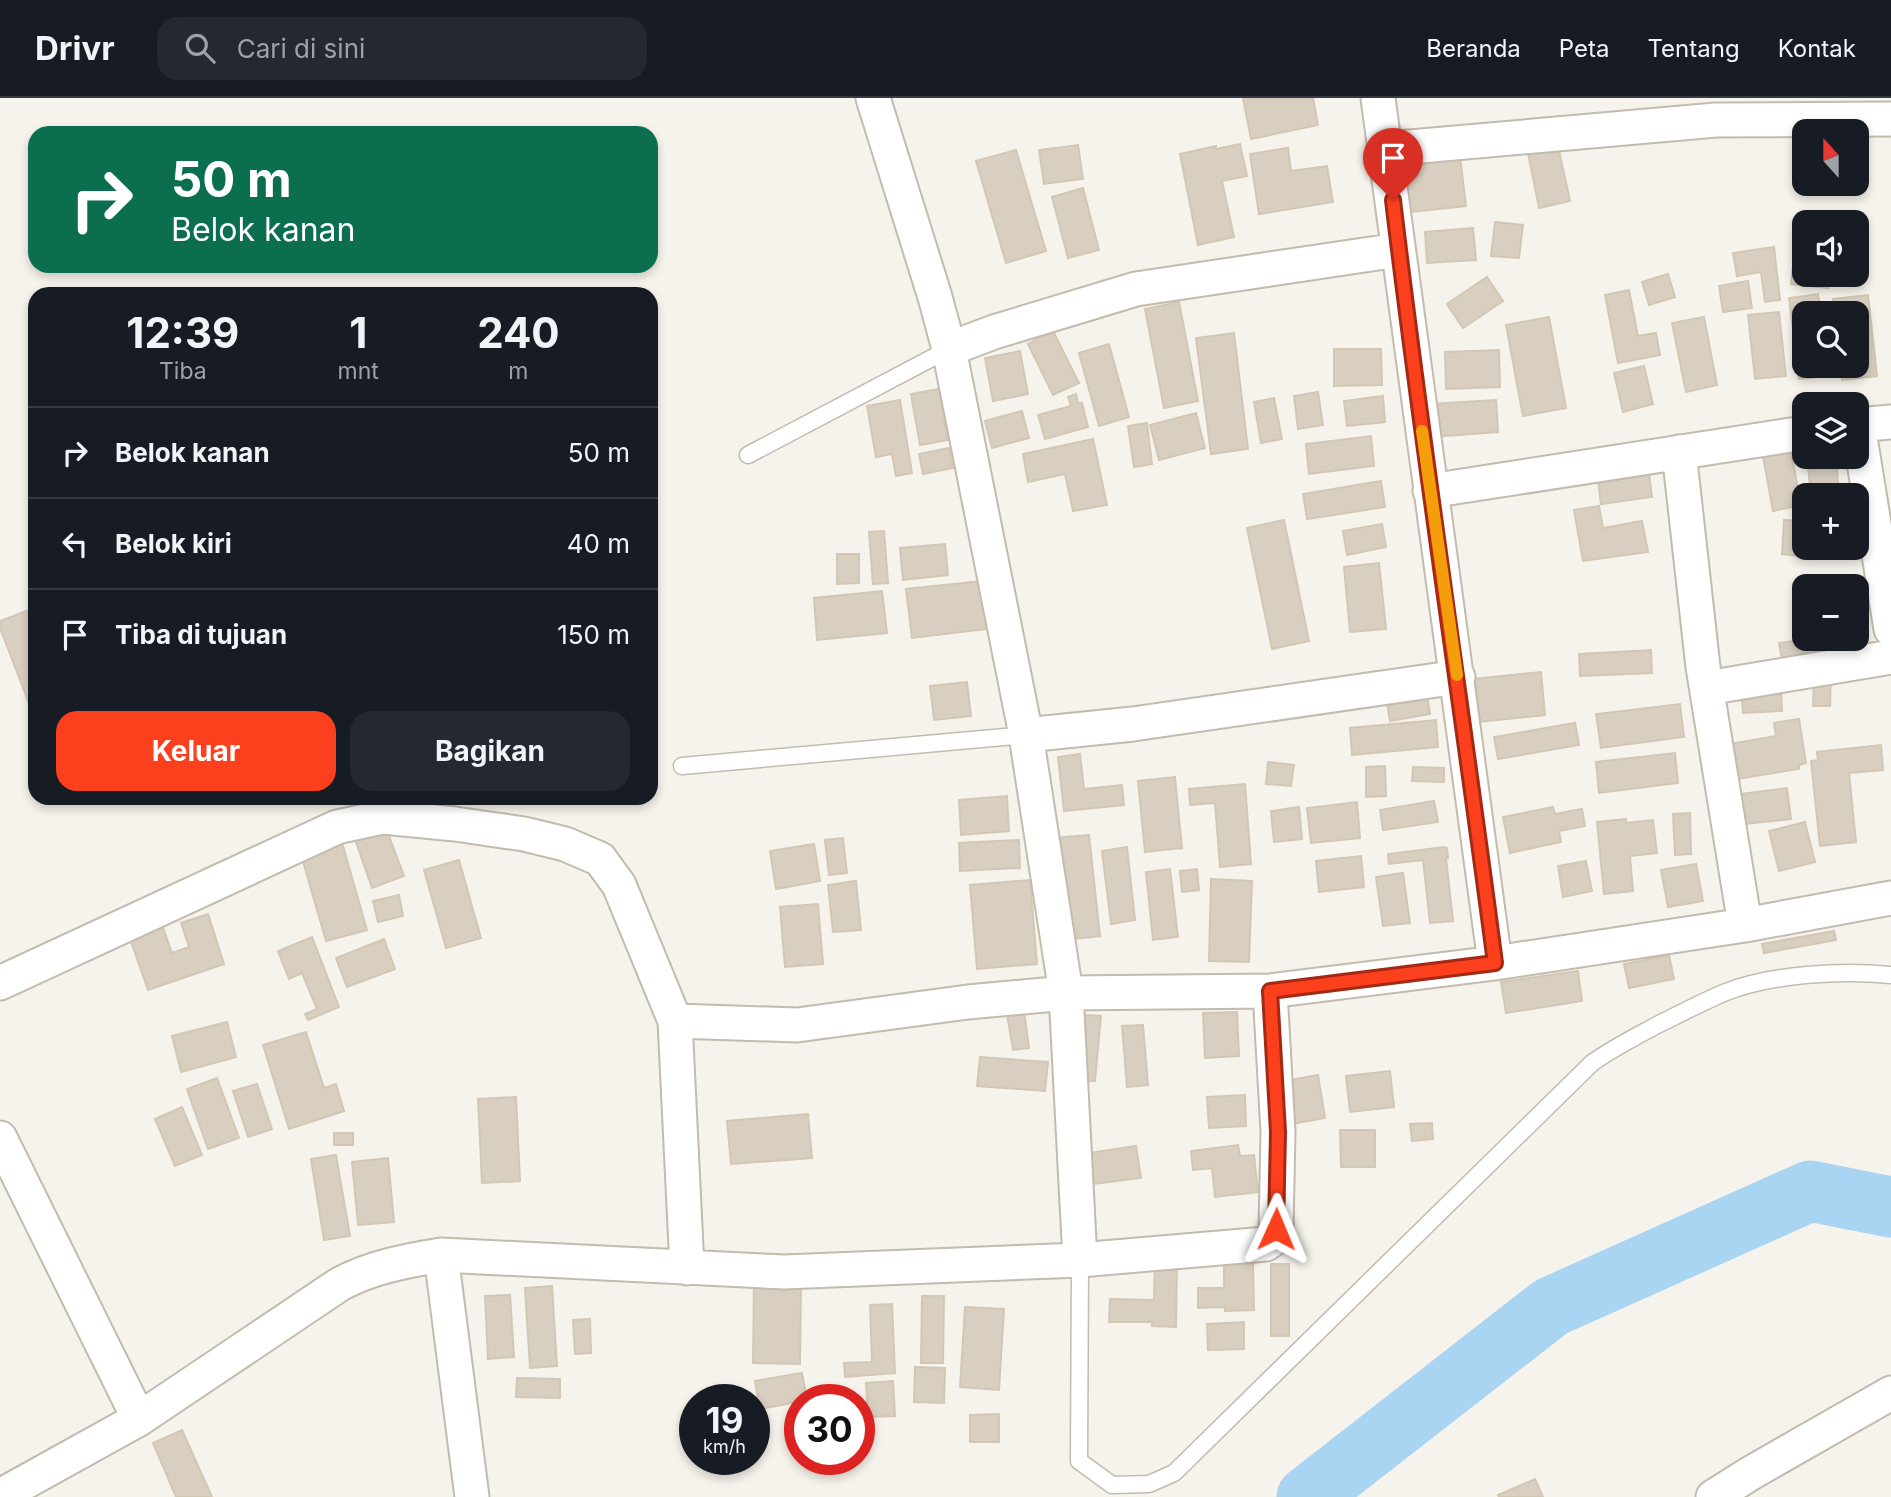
<!DOCTYPE html>
<html lang="id">
<meta charset="utf-8">
<style>
:root{--surface:#171b24;--page:#242831;--text:#f1f3f6;--muted:#9ea1a6;--line:#363941;--accent:#fc3f1d}
body{margin:0;font-family:Inter,sans-serif;background:var(--page);color:var(--text);height:100vh;display:flex;flex-direction:column;font-size:26px;white-space:nowrap}
*{box-sizing:border-box;margin:0}
p{font-size:23px;color:var(--muted)}
.icon{flex:none;width:38px;height:38px;fill:none;stroke:currentColor;stroke-width:2;stroke-linecap:round;stroke-linejoin:round}
.map{position:relative;flex:1;overflow:hidden}
.panel{position:absolute;left:28px;top:189px;width:630px;height:518px;display:flex;flex-direction:column;background:var(--surface);border-radius:21px;box-shadow:0 4px 10px #0003}
.panel>*{flex:none}
.banner{position:absolute;left:28px;top:28px;width:630px;height:147px;border-radius:21px;box-shadow:0 4px 10px #0003;background:#0b6e4f;color:#fff;overflow:hidden}
.needle{width:46px;rotate:339deg}
.buttons{position:absolute;left:1792px;top:21px;display:grid;gap:14px}
.buttons a{display:grid;place-items:center;width:77px;height:77px;border-radius:14px;background:var(--surface);box-shadow:0 4px 10px #0003;font-size:35px}
.speed{position:absolute;left:679px;top:1286px;display:flex;gap:14px;font-size:35px;font-weight:700;text-align:center}
.speed>*{display:grid;place-content:center;width:91px;height:91px;border-radius:50%;background:var(--surface);box-shadow:0 4px 10px #0003;line-height:1}
.speed small{font-size:18px;font-weight:400}
.speed .limit{border:10px solid #d22;background:#fff;color:#111}
.pin{position:absolute;display:grid;place-items:center;width:60px;height:60px;color:#fff;margin:-72px -30px;border-radius:50% 50% 50% 0;rotate:-45deg;box-shadow:0 0 7px #0007}
.pin .icon{rotate:45deg}
.me{position:absolute;width:77px;margin:-38px;rotate:1deg;stroke-linejoin:round;filter:drop-shadow(0 0 5px #0008)}
.turn{display:flex;align-items:center;gap:24px;height:147px;padding:0 28px;font-size:32px}
.turn .icon{width:91px;height:91px;stroke-width:2.5}
.turn b{display:block;font-size:49px;line-height:60px}
.eta{display:flex;justify-content:space-evenly;align-items:center;height:119px;text-align:center}
.eta b{font-size:42px;font-weight:700;line-height:49px}
.action{display:flex;gap:14px;margin-top:auto;padding:14px 28px}
.action a{flex:1;height:80px;border-radius:21px;background:var(--accent);color:#fff;font-size:28px;font-weight:700;line-height:80px;text-align:center}
.action a+a{background:var(--page);color:var(--text)}
ul{padding:0;list-style:none}
li{display:flex;align-items:center;gap:21px;height:91px;padding:0 28px;border-top:2px solid var(--line)}
li div{flex:1}
li b{display:block;font-size:26px}
li em{font-style:normal}
header{display:flex;align-items:center;gap:42px;box-sizing:border-box;height:98px;padding:0 35px;background:var(--surface);border-bottom:2px solid var(--line)}
header strong{font-size:33px}
nav{display:flex;gap:38px;margin-inline-start:auto;font-size:24px}
.search{width:490px;height:63px;background:var(--page);display:flex;align-items:center;gap:18px;box-sizing:border-box;padding:0 24px;border-radius:21px;color:var(--muted);font-size:26px}
.map>svg:first-child{display:block}
.lines{fill:none;stroke-linecap:round;stroke-linejoin:round}
.river{stroke:#a9d4f2;stroke-width:61}
.building{fill:#d8cfc1;stroke:#d3c7b4;stroke-width:2}
.service-casing{stroke:#c2bbae;stroke-width:19}
.minor-casing{stroke:#c2bbae;stroke-width:37}
.service{stroke:#fff;stroke-width:16}
.minor{stroke:#fff;stroke-width:33}
.route-casing{stroke:#a42913;stroke-width:18}
.route{stroke:#fc3f1d;stroke-width:12}
.slow{stroke:#f59e0b;stroke-width:12}
</style>
<header>
<strong>Drivr</strong>
<div class="search"><svg class="icon" aria-label="search" viewBox="0 0 24 24"><circle cx="10" cy="10" r="6"/><path d="M15 15l6 6"/></svg>Cari di sini</div>
<nav><a>Beranda</a><a>Peta</a><a>Tentang</a><a>Kontak</a></nav>
</header>
<div class="map">
<svg width="1891" height="1399" viewBox="0 0 1891 1399">
<rect width="100%" height="100%" fill="#f6f3ec"/>
<g class="lines">
<path class="river" d="M1307 1399 1551 1209 1810 1093 1891 1109"/>
</g>
<path class="building" d="M1243 0H1313L1318 27 1251 41Z
M1557 43 1570 103 1539 110 1527 50Z
M1240 46 1247 78 1222 83 1234 139 1198 147 1180 56 1216 48V51Z
M1078 47 1083 81 1044 86 1039 52Z
M1288 50 1291 73 1327 68 1333 104 1259 116 1250 56Z
M1016 52 1046 153 1006 165 976 63Z
M1460 58 1466 108 1401 115 1395 65Z
M1083 90 1099 152 1068 160 1052 99Z
M1495 124 1523 127 1519 160 1491 158Z
M1473 130 1476 162 1427 165 1425 134Z
M1774 149 1780 202 1765 204 1761 174 1737 178 1733 155Z
M1794 157 1804 158V177H1830L1828 190 1791 186Z
M1668 176 1675 199 1649 207 1642 184Z
M1487 179 1503 203 1463 230 1447 206Z
M1748 183 1752 210 1723 214 1719 188Z
M1629 192 1638 238 1656 235 1660 257 1618 265 1605 197Z
M1818 196 1821 215H1804V268H1827L1829 278 1799 281 1789 200Z
M1868 197 1877 278 1842 282 1840 268H1857V215H1834L1833 201Z
M1179 204 1198 303 1164 310 1145 211Z
M1779 214 1786 278 1755 281 1748 217Z
M1549 219 1566 310 1523 318 1506 227Z
M1704 219 1717 287 1686 294 1672 225Z
M1053 233 1079 285 1053 297 1028 246Z
M1234 235 1248 351 1211 356 1196 240Z
M1109 246 1129 319 1099 328 1079 255Z
M1334 251H1381L1382 287 1334 288Z
M1499 252 1500 289 1446 291 1445 254Z
M1020 253 1028 296 993 303 985 260Z
M1644 268 1653 306 1623 314 1614 275Z
M939 291 948 342 920 347 911 296Z
M1318 294 1323 327 1298 331 1294 298Z
M1076 296 1078 305H1082L1088 329 1045 341 1038 317 1071 308 1068 299Z
M1383 298 1385 324 1347 328 1344 303Z
M1274 300 1282 341 1261 345 1254 304Z
M900 302 912 375 896 378 892 356 876 359 867 308Z
M1496 302 1498 334 1432 339 1430 306Z
M1022 313 1029 340 992 350 985 323Z
M1196 315 1205 350 1159 362 1150 327Z
M1147 325 1152 366 1134 369 1128 328Z
M1371 338 1374 368 1309 376 1306 346Z
M1093 341 1107 407 1073 413 1065 376 1028 384 1023 356Z
M1790 348 1801 407 1773 413 1762 353Z
M949 350 953 370 923 376 919 356Z
M1807 359H1836L1839 397H1811Z
M1648 368 1652 399 1601 406 1597 375Z
M1381 383 1385 409 1307 421 1303 396Z
M1599 408 1603 430 1642 423 1648 454 1583 463 1574 412Z
M1284 422 1309 543 1272 551 1247 430Z
M1784 422 1804 423 1801 458 1782 456Z
M1382 426 1386 449 1347 457 1343 433Z
M884 433 888 485 873 486 869 434Z
M945 446 948 477 903 482 900 450Z
M1820 450H1854V456L1821 458Z
M837 456H859V485L837 486Z
M1379 465 1386 531 1350 534 1344 469Z
M981 483 987 531 912 540 906 491Z
M882 493 887 535 817 542 814 500Z
M29 512 35 528V621L0 530V523Z
M1804 512V530L1798 532 1795 514Z
M1807 541H1819L1821 555 1782 562 1779 545Z
M1651 552 1652 575 1580 578 1579 556Z
M1541 574 1545 617 1479 624 1474 581Z
M1814 576H1831L1830 608H1813Z
M967 584 971 618 934 622 930 588Z
M1781 587 1782 613 1743 615 1741 590Z
M1426 591 1430 616 1390 623 1386 599Z
M1680 606 1684 639 1601 650 1596 616Z
M1799 621 1806 665 1799 667V671L1730 682 1724 647 1776 638 1774 625Z
M1436 622 1438 649 1352 657 1350 630Z
M1575 625 1579 647 1498 661 1494 639Z
M1881 647 1883 672 1849 675 1856 744 1820 748 1811 663 1818 662 1817 654Z
M1675 655 1678 685 1599 695 1596 664Z
M1080 656 1084 691 1122 687 1124 707 1064 713 1058 659Z
M1268 664 1294 667 1291 688 1266 686Z
M1385 668 1386 698 1366 699V669Z
M1413 669 1444 670V684L1412 683Z
M1175 679 1182 750 1145 754 1138 683Z
M1245 686 1251 766 1220 769 1215 705 1190 707 1189 691Z
M1787 690 1791 721 1736 727 1732 697Z
M1007 698 1009 733 961 737 959 702Z
M1434 703 1438 724 1383 732 1380 712Z
M1357 704 1360 740 1311 745 1307 710Z
M1299 709 1302 741 1274 744 1271 713Z
M1553 709 1555 716 1582 711 1585 728 1559 733 1561 744 1510 755 1503 719Z
M1690 715 1691 756 1675 757 1673 716Z
M1626 721V725L1653 722 1657 755 1630 758 1633 793 1604 796 1597 724Z
M1805 724 1815 764 1779 773 1769 733Z
M386 730 404 778 372 790 355 741Z
M1089 737 1100 838 1065 842 1054 740Z
M843 740 847 775 829 777 825 742Z
M341 741 367 832 326 843 300 753Z
M1019 742 1020 770 960 773 959 745Z
M814 746 820 783 776 791 770 753Z
M1127 749 1135 822 1111 826 1102 753Z
M1444 749 1447 750 1448 760H1446L1453 823 1430 825 1423 762 1389 766 1388 756Z
M1361 758 1364 789 1319 794 1316 763Z
M459 762 481 840 446 850 424 772Z
M1586 763 1592 793 1563 799 1558 768Z
M1696 766 1703 803 1668 809 1661 772Z
M1170 771 1178 839 1153 842 1146 774Z
M1197 771 1199 792 1182 794 1180 773Z
M1403 775 1410 825 1383 828 1376 779Z
M1211 781 1252 783 1249 864 1209 863Z
M1030 782 1037 866 977 871 970 787Z
M856 783 861 832 833 834 828 787Z
M399 797 403 818 378 824 373 803Z
M818 806 823 866 785 869 780 809Z
M208 816 224 866 148 892 128 835 161 824 172 855 189 849 181 825Z
M1834 833 1836 842 1764 855 1762 846Z
M312 839 339 909 308 922 305 916 317 911 302 875 289 881 278 853Z
M384 841 395 871 347 889 336 860Z
M1669 857 1674 881 1629 890 1624 866Z
M1578 873 1582 903 1506 915 1501 884Z
M1024 913 1029 950 1013 952 1007 916Z
M1237 914 1239 958 1205 960 1203 915Z
M1085 917 1101 918 1095 983 1079 982Z
M227 924 236 959 181 974 172 938Z
M1143 927 1148 987 1127 989 1122 928Z
M306 934 324 990 336 986 344 1013 289 1031 263 947Z
M980 959 1048 964 1045 993 977 988Z
M1390 973 1394 1009 1350 1014 1346 978Z
M1318 977 1325 1020 1292 1026 1285 983Z
M217 980 239 1040 208 1051 187 991Z
M257 986 272 1031 248 1039 233 993Z
M1245 997 1246 1028 1209 1030 1207 999Z
M516 999 520 1083 482 1085 478 1001Z
M182 1009 202 1057 175 1068 155 1021Z
M808 1016 812 1060 731 1066 727 1023Z
M1432 1025 1433 1041 1412 1043 1410 1026Z
M1340 1032H1375V1069H1341Z
M334 1035H353V1047H334Z
M1238 1047 1240 1058 1254 1057 1258 1094 1215 1099 1212 1070 1193 1072 1191 1053Z
M1136 1048 1141 1080 1094 1086 1089 1055Z
M336 1057 350 1138 324 1142 311 1061Z
M388 1060 394 1124 358 1127 352 1064Z
M1155 1159H1177L1176 1229 1152 1228V1224H1109L1110 1201 1154 1202Z
M1224 1165H1253L1254 1212 1225 1213V1209L1198 1210V1190H1224Z
M1271 1166H1289V1238H1271Z
M754 1187 801 1188 800 1266 753 1265Z
M552 1188 557 1268 530 1270 525 1190Z
M510 1197 514 1259 488 1261 485 1198Z
M922 1198H944L943 1265H921Z
M892 1206 895 1275 845 1279 844 1265 872 1264 870 1207Z
M965 1209 1004 1211 999 1292 960 1289Z
M590 1221 591 1255 575 1256 573 1222Z
M1244 1224V1251L1208 1252 1207 1226Z
M915 1269 945 1270 944 1305 914 1304Z
M802 1275 807 1302 760 1311 755 1283Z
M517 1280 560 1281V1300L516 1299Z
M893 1283 895 1318 868 1319 866 1285Z
M999 1316V1344H970V1317Z
M182 1332 212 1399H176L153 1345Z
M1535 1381 1543 1399H1499L1498 1397Z"/>
<g class="lines">
<g class="service-casing">
<path id="service" d="M748 357 949 251
M682 668 1026 637
M1080 1162 1079 1363 1112 1387 1149 1386 1174 1375 1592 965C1613 950 1635 939 1657 927 1680 916 1702 904 1726 894 1773 876 1841 872 1891 877"/>
</g>
<g class="minor-casing">
<path id="minor" d="M873 0 935 199 949 251
M1378 0 1495 865
M1387 51 1716 22 1891 21
M1857 327 1891 324
M1858 327 1891 531
M1679 354 1703 569 1745 827
M1430 393 1804 335
M1707 590 1891 559
M1026 637 1133 626 1458 579
M0 885 337 729 383 719 455 726 524 736 565 746 600 761 619 787 675 923 797 927 968 904 1066 895 1270 893 1495 865 1745 827 1891 800
M675 923 687 1170
M0 1040 139 1321
M441 1157 472 1399
M1080 1162 1066 895 1026 637 949 251 994 234 1136 191 1398 152
M0 1398 139 1321 340 1186C372 1169 405 1163 441 1157L784 1174 1080 1162 1266 1146 1273 1141 1276 1131 1278 1034 1270 893
M1713 1399 1751 1375 1891 1295"/>
</g>
<use href="#service" class="service"/>
<use href="#minor" class="minor"/>
</g>
<g class="lines">
<g class="route-casing">
<path id="route" d="M1276 1131 1278 1034 1270 893 1495 865C1462 610 1423 357 1393 102"/>
</g>
<use href="#route" class="route"/>
<path class="slow" d="M1422 333 1457 577"/>
</g>
</svg>
<div class="buttons">
<a><svg class="needle" viewBox="-14 -14 28 28"><path d="M0-13l5 13h-10z" fill="#e53935"/><path d="M0 13l5-13h-10z" fill="#9ea1a6"/></svg></a>
<a><svg class="icon" aria-label="sound" viewBox="0 0 24 24"><path d="M4 9h4l5-4v14l-5-4H4zM17 9q2 3 0 6"/></svg></a>
<a><svg class="icon" aria-label="search" viewBox="0 0 24 24"><circle cx="10" cy="10" r="6"/><path d="M15 15l6 6"/></svg></a>
<a><svg class="icon" aria-label="layers" viewBox="0 0 24 24"><path d="M12 4l9 5-9 5-9-5zM3 14l9 5 9-5"/></svg></a>
<a>+</a>
<a>−</a>
</div>
<div class="speed"><div>19<small>km/h</small></div><div class="limit">30</div></div>
<div class="pin" style="left:1393px;top:102px;background:#d93025"><svg class="icon" aria-label="arrive" viewBox="0 0 24 24"><path d="M6 21V4h12l-3 4 3 4H6"/></svg></div>
<svg class="me" style="left:1276px;top:1131px" viewBox="-20 -20 40 40"><path d="M0-17L14 15 0 8-14 15z" fill="#fc3f1d" stroke="#fff" stroke-width="4"/></svg>
<div class="banner">
<div class="turn"><svg class="icon" aria-label="right" viewBox="0 0 24 24"><path d="M7 20v-9h11M14 6l5 5-5 5"/></svg><div><b>50 m</b>Belok kanan</div></div>
</div>
<section class="panel">
<div class="eta">
<div><b>12:39</b><p>Tiba</p></div>
<div><b>1</b><p>mnt</p></div>
<div><b>240</b><p>m</p></div>
</div>
<ul>
<li><svg class="icon" aria-label="right" viewBox="0 0 24 24"><path d="M7 20v-9h11M14 6l5 5-5 5"/></svg><div><b>Belok kanan</b></div><em>50 m</em></li>
<li><svg class="icon" aria-label="left" viewBox="0 0 24 24"><path d="M17 20v-9H6M10 6l-5 5 5 5"/></svg><div><b>Belok kiri</b></div><em>40 m</em></li>
<li><svg class="icon" aria-label="arrive" viewBox="0 0 24 24"><path d="M6 21V4h12l-3 4 3 4H6"/></svg><div><b>Tiba di tujuan</b></div><em>150 m</em></li>
</ul>
<div class="action"><a>Keluar</a><a>Bagikan</a></div>
</section>
</div>
